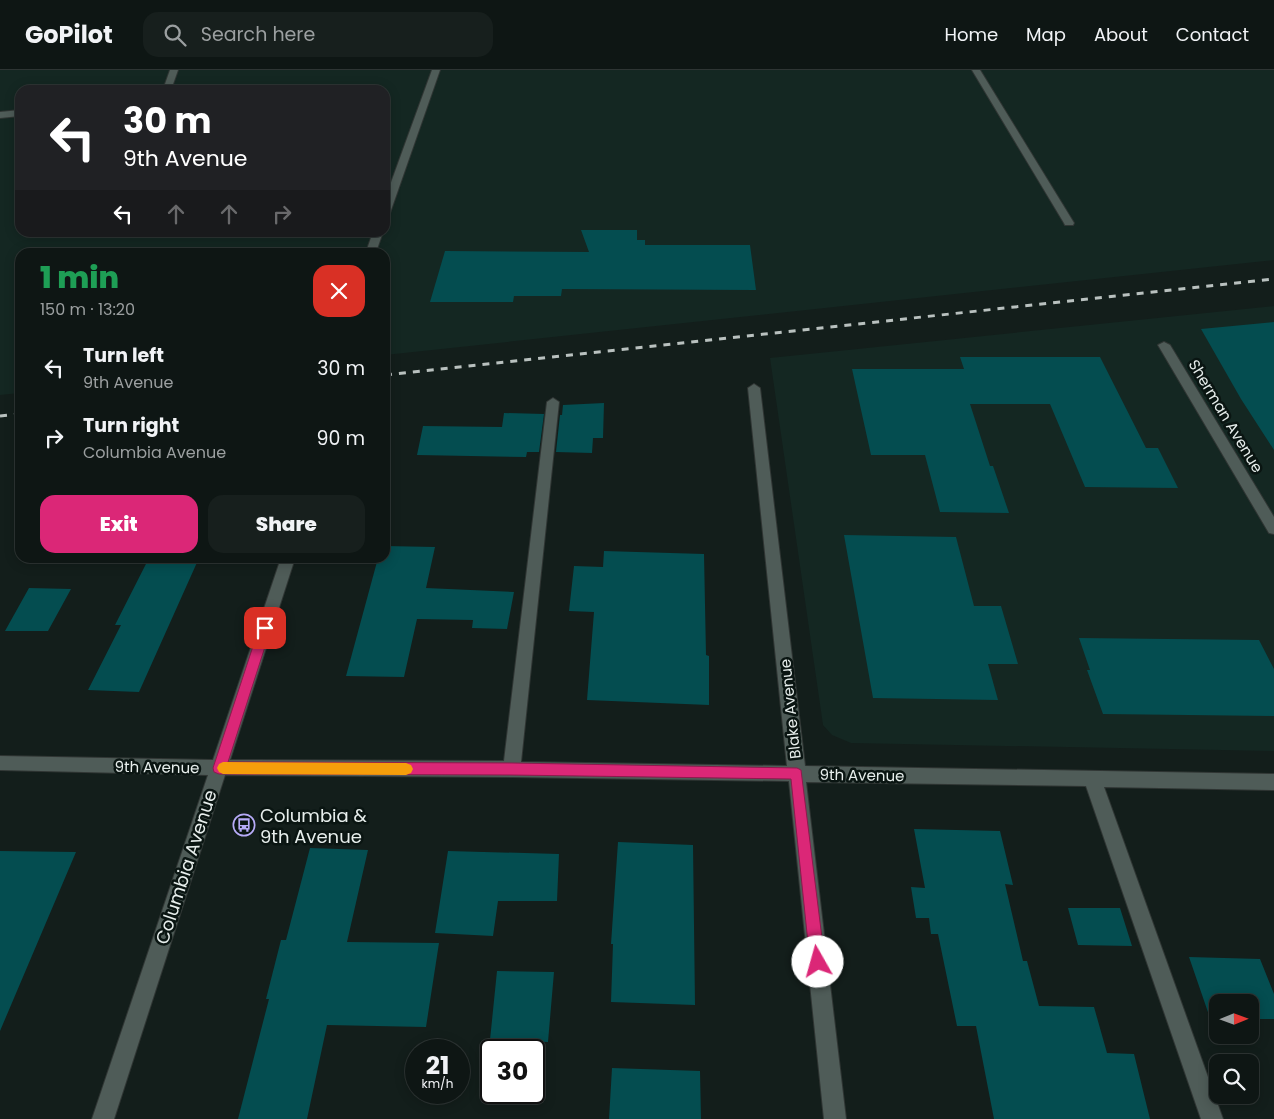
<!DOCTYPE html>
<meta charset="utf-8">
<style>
:root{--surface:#0e1614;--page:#171f1d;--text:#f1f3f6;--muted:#9b9fa0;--line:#2e3534;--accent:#db2777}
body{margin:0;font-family:Poppins,sans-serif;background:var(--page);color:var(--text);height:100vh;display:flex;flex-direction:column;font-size:19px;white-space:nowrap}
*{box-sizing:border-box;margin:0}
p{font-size:16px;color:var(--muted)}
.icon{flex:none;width:28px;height:28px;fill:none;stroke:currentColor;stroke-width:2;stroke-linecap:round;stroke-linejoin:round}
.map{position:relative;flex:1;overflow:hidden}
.side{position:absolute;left:15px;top:178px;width:375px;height:315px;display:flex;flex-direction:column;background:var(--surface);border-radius:15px;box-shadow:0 2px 12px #0003,0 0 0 1px var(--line)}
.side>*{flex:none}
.guide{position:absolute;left:15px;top:15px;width:375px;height:152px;border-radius:15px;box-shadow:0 2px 12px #0003,0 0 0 1px var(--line);background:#202124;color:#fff;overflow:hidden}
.needle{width:32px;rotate:89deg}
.buttons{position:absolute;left:1209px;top:924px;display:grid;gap:10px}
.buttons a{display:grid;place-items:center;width:50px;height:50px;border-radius:10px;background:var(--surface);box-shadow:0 2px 12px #0003,0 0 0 1px var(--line);font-size:25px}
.speed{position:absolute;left:405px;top:969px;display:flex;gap:10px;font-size:25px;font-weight:700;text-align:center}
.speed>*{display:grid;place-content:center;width:65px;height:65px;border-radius:50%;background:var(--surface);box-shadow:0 2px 12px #0003,0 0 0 1px var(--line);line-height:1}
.speed small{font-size:12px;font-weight:400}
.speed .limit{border:2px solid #111;border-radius:8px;background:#fff;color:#111}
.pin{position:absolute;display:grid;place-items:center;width:42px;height:42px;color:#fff;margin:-21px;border-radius:10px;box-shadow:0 2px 8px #0006}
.me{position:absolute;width:55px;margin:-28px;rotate:353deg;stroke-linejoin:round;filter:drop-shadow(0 0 4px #0008)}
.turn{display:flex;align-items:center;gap:18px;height:105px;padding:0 25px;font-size:22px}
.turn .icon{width:65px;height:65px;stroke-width:2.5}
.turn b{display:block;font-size:35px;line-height:42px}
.lanes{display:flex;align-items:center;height:48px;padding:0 25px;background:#0003;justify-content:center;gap:25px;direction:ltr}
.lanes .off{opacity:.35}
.round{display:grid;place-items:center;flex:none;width:52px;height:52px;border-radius:15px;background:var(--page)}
.headline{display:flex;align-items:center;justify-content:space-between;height:85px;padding:0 25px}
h1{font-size:30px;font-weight:800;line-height:38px;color:#1e9e55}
.primary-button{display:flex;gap:10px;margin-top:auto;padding:10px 25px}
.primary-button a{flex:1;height:58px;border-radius:15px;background:var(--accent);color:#fff;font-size:20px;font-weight:800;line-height:58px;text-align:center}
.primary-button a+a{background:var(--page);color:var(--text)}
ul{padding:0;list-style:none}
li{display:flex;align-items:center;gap:15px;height:70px;padding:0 25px}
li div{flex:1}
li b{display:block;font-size:19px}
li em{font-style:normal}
header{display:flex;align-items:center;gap:30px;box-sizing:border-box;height:70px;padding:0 25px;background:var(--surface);border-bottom:1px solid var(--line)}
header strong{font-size:24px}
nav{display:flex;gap:28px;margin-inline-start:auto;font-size:18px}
.search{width:350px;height:45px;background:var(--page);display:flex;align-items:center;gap:12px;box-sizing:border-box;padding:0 18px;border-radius:15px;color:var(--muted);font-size:19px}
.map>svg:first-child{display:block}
.built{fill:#142722;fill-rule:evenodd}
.building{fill:#044d50}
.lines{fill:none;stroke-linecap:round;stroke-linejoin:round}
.minor-casing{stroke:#303634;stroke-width:2}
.minor{fill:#4f5c58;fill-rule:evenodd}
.rail{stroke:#b9c1bf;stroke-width:3;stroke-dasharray:7 7;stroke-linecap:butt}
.route{fill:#db2777;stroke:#8e194d}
.slow{fill:#f59e0b}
.labels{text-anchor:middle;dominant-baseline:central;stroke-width:5;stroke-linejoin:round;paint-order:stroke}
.street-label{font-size:15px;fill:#e7eeec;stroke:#0a1512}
.near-poi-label{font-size:18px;fill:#e7eeec;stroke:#0a1512;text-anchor:start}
.near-street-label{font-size:18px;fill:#e7eeec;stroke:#0a1512}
</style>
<header>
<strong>GoPilot</strong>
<div class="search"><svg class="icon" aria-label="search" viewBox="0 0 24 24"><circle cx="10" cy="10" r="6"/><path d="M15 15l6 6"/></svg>Search here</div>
<nav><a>Home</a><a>Map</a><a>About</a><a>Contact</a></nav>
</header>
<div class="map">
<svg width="1274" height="1049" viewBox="0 0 1274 1049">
<rect width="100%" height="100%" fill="#131e1b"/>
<path class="built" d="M0 0H1274V190L385 285V182H20V323L0 325ZM20 20H385V162H20Z
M1274 236V681L851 673 832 665 823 655 770 288Z"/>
<path class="building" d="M581 160H637V170H645V175H750L756 220 562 219 561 226H514L513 232H430L445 181 589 182Z
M1274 252V380L1241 329 1201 259Z
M960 287H1100L1146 378H1158L1178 418 1085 417 1050 334H970L990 396H993L1009 443 940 442 925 385H871L852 299H964Z
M604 333 603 368H593L592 383 556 382 560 345H562L563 335Z
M504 343 544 344 539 382H527L526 387 417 385 423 356 502 357Z
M844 465 956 467 974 536H1001L1018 594H988L998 630 873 628Z
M385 476 435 477 426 518 514 522 507 559 472 558 473 550 417 549 404 607 346 606 378 488H385Z
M604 481 704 484 706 585 709 586V635L587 630 594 542 569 541 574 496 603 497Z
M149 488H199L139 622 88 620 121 555H115Z
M29 518 71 519 48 561H5Z
M1079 568 1259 570 1274 599V646L1103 644 1087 600H1090Z
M914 759 1000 761 1013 815 1005 814 1023 891H1027L1039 936 1094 937 1107 983 1134 984 1150 1049H994L976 956H957L938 864H931L929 848H916L911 817 925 818Z
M618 772 693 775 695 935 611 932 613 874H611Z
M310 778 368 780 347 872 439 873 426 957 327 955 307 1049H238L269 929H266L281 870H286Z
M0 781 76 782 0 961Z
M448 781 559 784 557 831H498L493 866 435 863Z
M1068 838H1120L1132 876 1078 875Z
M1189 887 1260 889 1274 924V949H1250V932H1218V948H1210Z
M497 901 554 902 548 972 490 970Z
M612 998 700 1001 701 1049H609Z"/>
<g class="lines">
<g class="minor-casing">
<path id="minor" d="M170 0H178L172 17 165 20H155L165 14Z
M432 0H440L390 143 385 146V129Z
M972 0H980L1074 153 1073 155H1065L1064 153Z
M20 40V46L0 48V42Z
M373 162H383L376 182H366Z
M1164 272 1170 275 1274 447V464L1269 463 1158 275Z
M754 314 760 318 805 696 1274 704V720L1104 717 1223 1049H1201L1086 716 806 712 846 1049H824L789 711 512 707 225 705 114 1049H92L208 705 0 700V686L213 690 281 488H295L230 690 504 691 547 332 553 328 559 332 521 692 787 696 748 318Z"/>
</g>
<use href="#minor" class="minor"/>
<path class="rail" d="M385 305 1274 209
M0 346 20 344"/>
</g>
<path class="route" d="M265 553 271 558 228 692 512 693 797 698 801 700 825 892 823 898 818 900 812 898 810 892 791 709 512 705 219 704 214 702 213 698 259 558Z"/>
<path class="slow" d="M223 692 406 693 411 695 413 699 411 703 406 705 223 704 219 702 217 698 219 694Z"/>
<defs>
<g id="bus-ring" transform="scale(1.125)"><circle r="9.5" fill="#0a1512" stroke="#b7abf8" stroke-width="1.5"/><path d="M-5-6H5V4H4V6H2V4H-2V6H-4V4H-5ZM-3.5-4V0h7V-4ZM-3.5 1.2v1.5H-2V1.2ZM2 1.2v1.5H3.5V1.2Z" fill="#b7abf8"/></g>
</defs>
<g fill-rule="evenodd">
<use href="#bus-ring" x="244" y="755"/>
</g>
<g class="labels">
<g class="street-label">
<text transform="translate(1226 346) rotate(59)">Sherman Avenue</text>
<text transform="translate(790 639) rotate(-96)">Blake Avenue</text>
<text transform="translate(157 697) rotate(1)">9th Avenue</text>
<text transform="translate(862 705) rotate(1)">9th Avenue</text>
</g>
<g class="near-poi-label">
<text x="260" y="745">Columbia &amp;<tspan x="260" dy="21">9th Avenue</tspan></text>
</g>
<g class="near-street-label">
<text transform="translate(186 797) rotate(-72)">Columbia Avenue</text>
</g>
</g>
</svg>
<div class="buttons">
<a><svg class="needle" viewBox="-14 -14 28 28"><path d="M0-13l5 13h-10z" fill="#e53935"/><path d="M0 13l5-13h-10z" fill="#9b9fa0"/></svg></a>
<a><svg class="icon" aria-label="search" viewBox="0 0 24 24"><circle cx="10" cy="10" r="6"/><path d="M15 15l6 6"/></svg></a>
</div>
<div class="speed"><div>21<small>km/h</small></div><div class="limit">30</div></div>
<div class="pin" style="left:265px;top:558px;background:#d93025"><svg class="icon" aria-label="arrive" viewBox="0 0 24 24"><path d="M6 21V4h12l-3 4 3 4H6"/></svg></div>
<svg class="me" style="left:818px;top:892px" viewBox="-20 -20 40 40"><circle r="19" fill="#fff"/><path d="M0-13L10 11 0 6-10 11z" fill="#db2777"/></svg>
<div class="guide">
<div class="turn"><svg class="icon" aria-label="left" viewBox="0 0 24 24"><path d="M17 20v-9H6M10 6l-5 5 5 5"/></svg><div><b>30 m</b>9th Avenue</div></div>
<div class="lanes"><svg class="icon" aria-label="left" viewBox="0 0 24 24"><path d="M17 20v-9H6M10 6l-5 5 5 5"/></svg><svg class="icon off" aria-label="ahead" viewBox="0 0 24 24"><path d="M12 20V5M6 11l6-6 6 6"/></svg><svg class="icon off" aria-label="ahead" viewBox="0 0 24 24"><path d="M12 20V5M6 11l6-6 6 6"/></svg><svg class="icon off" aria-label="right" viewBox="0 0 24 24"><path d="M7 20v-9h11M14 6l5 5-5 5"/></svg></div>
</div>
<section class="side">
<div class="headline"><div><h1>1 min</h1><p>150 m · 13:20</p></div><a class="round" style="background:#d93025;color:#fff"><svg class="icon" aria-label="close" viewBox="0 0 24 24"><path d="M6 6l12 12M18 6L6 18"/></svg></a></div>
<ul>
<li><svg class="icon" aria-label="left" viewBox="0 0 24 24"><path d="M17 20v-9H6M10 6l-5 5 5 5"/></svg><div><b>Turn left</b><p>9th Avenue</p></div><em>30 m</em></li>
<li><svg class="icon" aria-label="right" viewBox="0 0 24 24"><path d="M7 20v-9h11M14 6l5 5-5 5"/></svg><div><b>Turn right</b><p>Columbia Avenue</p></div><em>90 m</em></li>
</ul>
<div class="primary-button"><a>Exit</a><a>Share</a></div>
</section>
</div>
